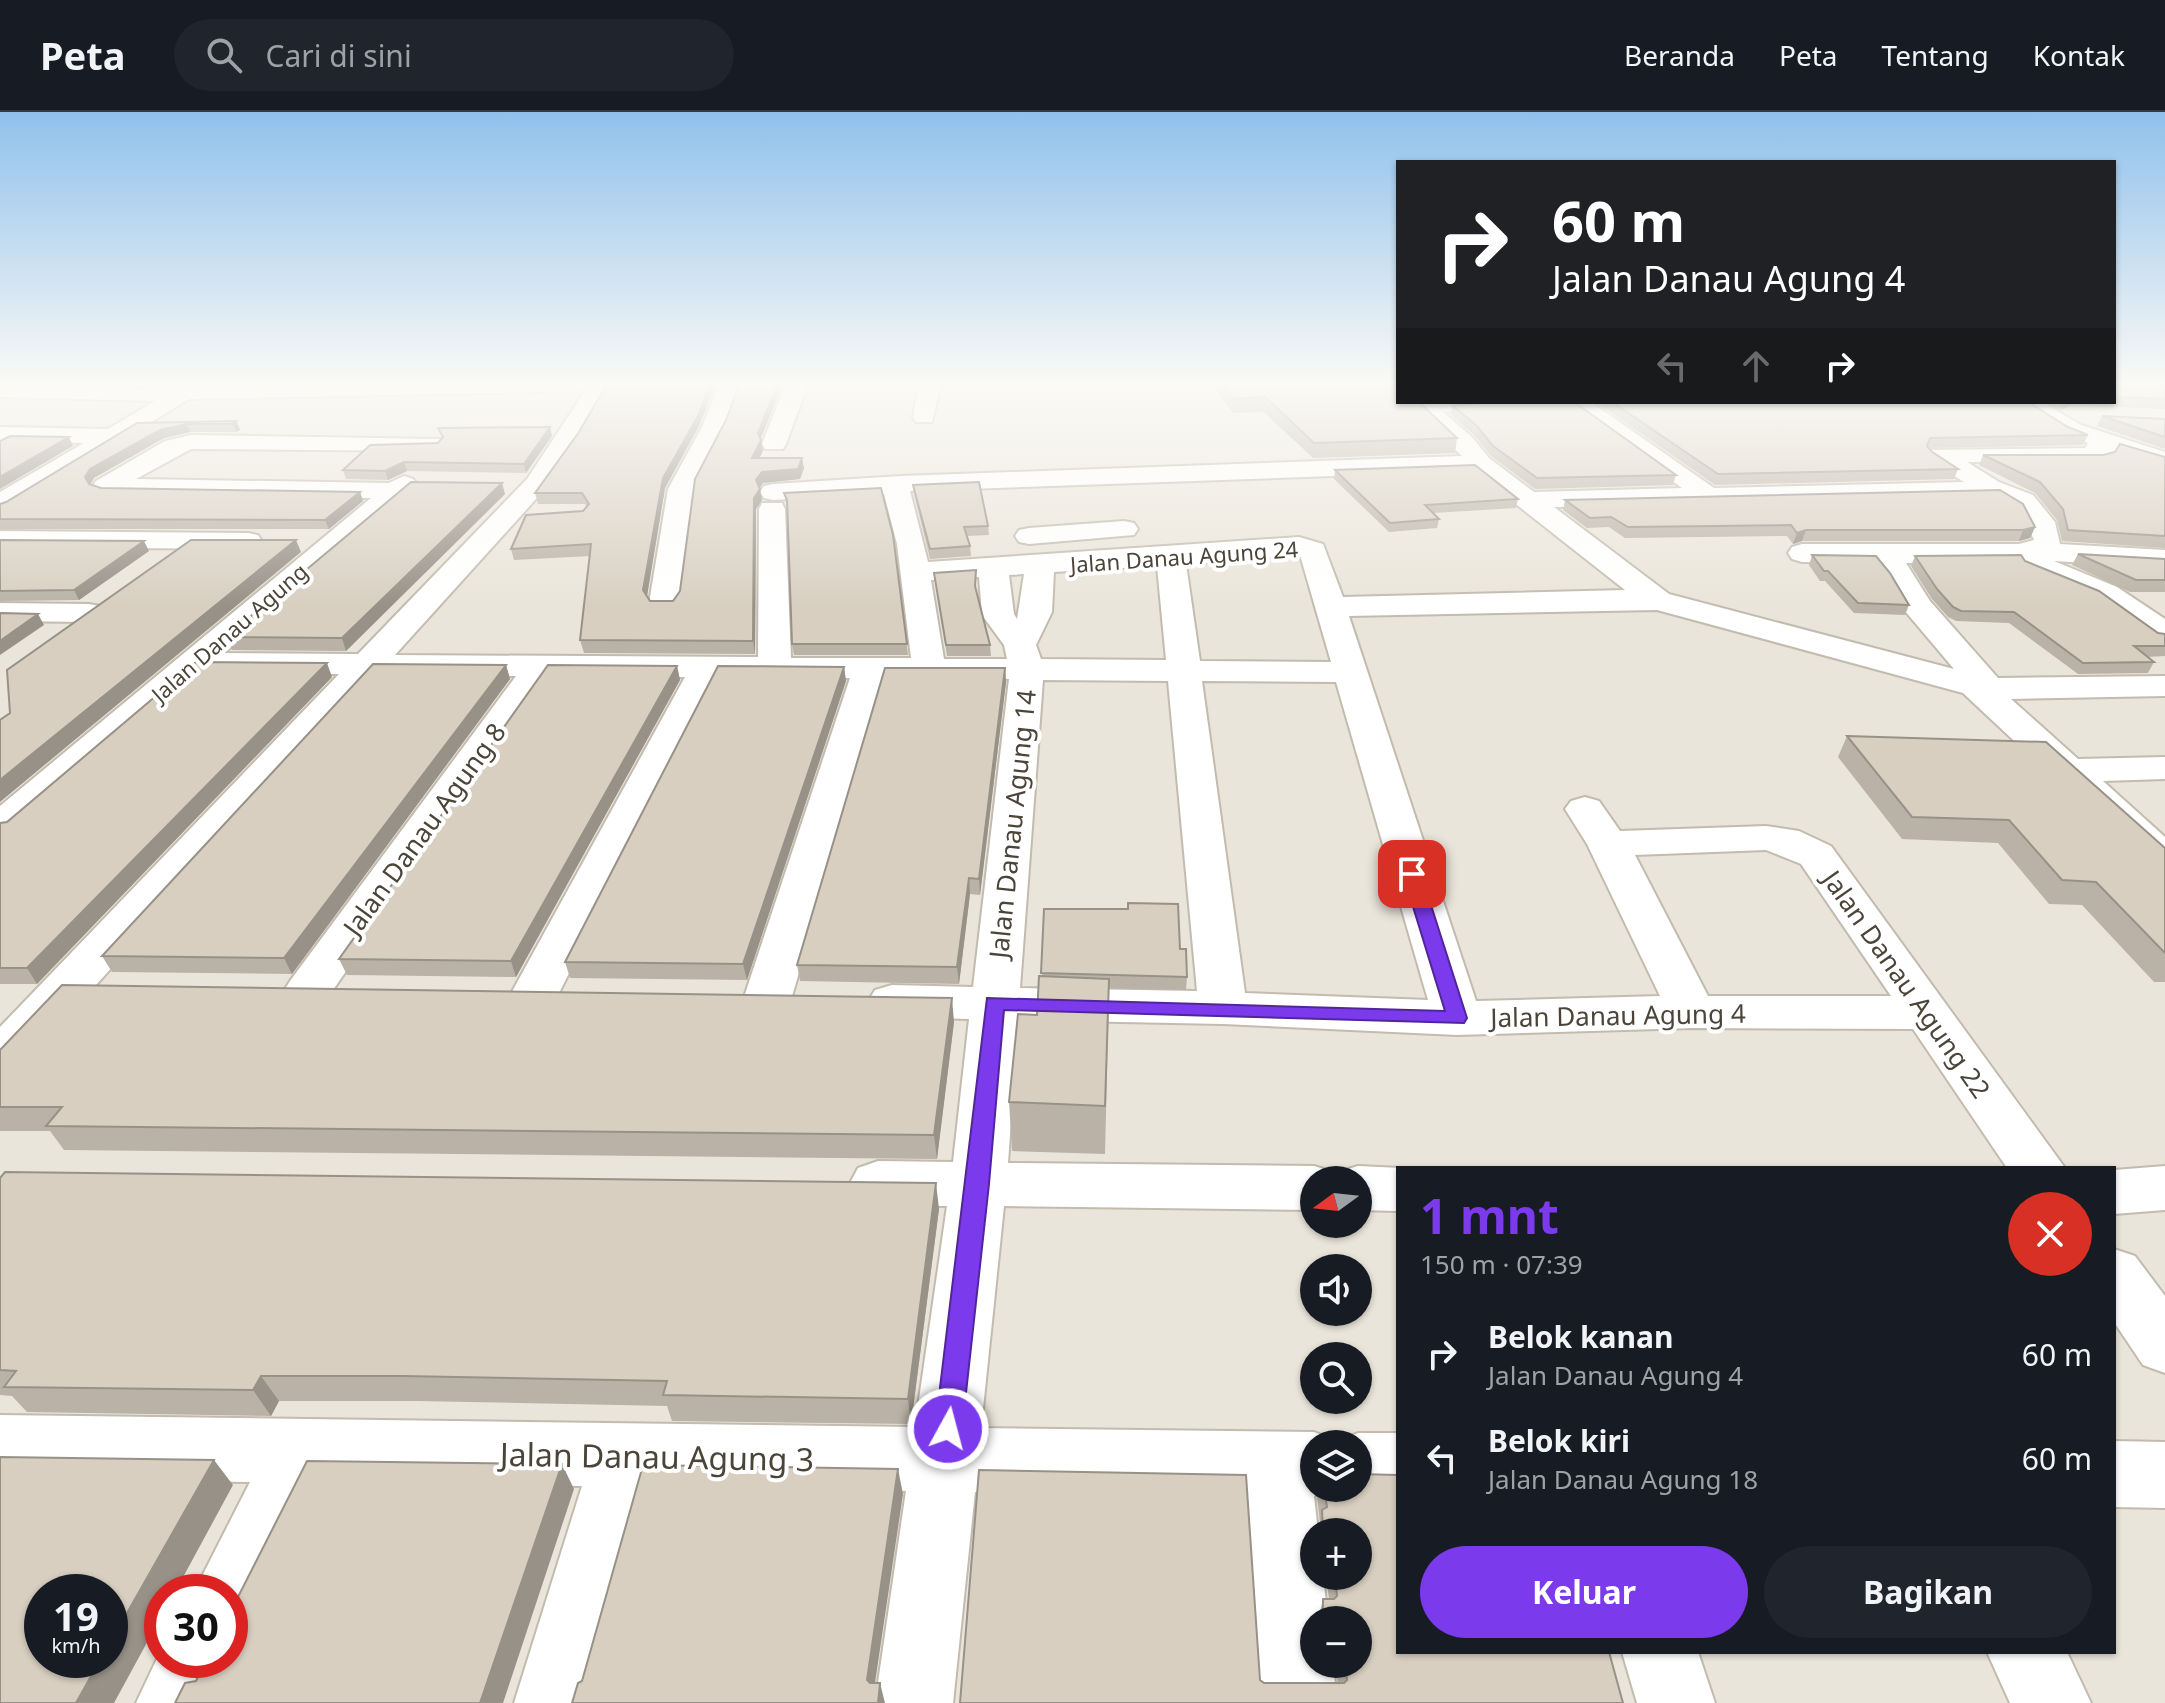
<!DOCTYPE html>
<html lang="id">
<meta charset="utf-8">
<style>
:root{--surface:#171b24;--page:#20242c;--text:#f1f3f6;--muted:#9ea1a6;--line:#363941;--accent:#7c3aed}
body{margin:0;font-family:"Noto Sans",sans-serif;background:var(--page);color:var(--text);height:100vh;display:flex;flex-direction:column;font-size:30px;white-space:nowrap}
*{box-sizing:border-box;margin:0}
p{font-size:26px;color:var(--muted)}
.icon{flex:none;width:44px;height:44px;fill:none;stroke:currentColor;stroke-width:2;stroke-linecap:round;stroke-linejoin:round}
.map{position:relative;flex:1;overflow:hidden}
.drawer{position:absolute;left:1396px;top:1054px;width:720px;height:488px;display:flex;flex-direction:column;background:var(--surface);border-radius:0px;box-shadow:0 2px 6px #0004}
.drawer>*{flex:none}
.top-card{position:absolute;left:1396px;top:48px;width:720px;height:244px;border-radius:0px;box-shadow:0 2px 6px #0004;background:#202124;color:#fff;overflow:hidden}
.needle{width:52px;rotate:255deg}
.buttons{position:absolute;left:1300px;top:1054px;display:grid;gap:16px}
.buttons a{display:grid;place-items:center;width:72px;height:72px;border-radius:50%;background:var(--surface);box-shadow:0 2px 6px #0004;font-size:40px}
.speed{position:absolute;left:24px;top:1462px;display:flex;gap:16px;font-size:40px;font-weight:700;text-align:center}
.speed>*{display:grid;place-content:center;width:104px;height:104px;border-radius:50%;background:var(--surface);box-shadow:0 2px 6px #0004;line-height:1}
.speed small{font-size:20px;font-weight:400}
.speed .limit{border:12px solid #d22;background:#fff;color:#111}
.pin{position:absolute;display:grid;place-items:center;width:68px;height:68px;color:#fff;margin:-34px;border-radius:16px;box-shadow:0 4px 12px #0006}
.me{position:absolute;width:88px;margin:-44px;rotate:7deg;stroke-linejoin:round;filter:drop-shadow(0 0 6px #0008)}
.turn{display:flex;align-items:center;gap:28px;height:168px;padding:0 24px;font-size:36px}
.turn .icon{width:104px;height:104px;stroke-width:2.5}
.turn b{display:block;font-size:56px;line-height:68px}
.lanes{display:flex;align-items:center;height:76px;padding:0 24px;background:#0003;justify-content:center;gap:40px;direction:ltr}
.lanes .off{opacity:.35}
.round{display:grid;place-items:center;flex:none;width:84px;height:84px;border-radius:42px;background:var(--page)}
.overview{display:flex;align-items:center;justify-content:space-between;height:136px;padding:0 24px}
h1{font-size:48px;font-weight:700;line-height:60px;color:var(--accent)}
.button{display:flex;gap:16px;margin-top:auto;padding:16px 24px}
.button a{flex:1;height:92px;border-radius:48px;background:var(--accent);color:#fff;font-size:32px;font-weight:700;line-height:92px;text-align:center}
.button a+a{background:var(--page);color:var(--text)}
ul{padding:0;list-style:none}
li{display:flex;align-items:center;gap:24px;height:104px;padding:0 24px}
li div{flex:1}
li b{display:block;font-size:30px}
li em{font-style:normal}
header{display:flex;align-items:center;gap:48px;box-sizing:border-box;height:112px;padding:0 40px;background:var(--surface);border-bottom:2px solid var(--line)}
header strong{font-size:38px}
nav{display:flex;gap:44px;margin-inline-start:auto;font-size:28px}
.search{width:560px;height:72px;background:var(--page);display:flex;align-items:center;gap:20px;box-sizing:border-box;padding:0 28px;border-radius:44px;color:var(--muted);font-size:30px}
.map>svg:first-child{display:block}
.residential{fill:#eae5da;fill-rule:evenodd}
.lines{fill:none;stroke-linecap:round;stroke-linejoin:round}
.minor-casing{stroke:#c2bbae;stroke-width:4}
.minor{fill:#fff;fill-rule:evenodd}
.wall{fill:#bab2a6}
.shaded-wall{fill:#979187}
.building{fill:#d8cfc1;stroke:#979187;stroke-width:2}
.route{fill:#7c3aed;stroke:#51269a;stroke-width:2}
.labels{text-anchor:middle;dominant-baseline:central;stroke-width:8;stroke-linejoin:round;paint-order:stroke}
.far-street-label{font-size:22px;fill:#4b4439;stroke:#fff}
.street-label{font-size:26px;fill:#4b4439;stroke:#fff}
.near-street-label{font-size:32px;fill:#4b4439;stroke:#fff}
</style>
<header>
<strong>Peta</strong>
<div class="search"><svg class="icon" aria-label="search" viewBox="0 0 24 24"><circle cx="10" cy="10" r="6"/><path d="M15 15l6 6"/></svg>Cari di sini</div>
<nav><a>Beranda</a><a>Peta</a><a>Tentang</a><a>Kontak</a></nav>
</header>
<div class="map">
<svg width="2165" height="1591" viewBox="0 0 2165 1591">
<rect width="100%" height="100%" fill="#f6f3ec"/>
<path class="residential" d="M0 272H1398V290H2114V272H2165V1591H0ZM1398 1056H2114V1540H1398ZM1314 1068H1358V1112H1314ZM1314 1156H1358V1200H1314ZM1314 1244H1358V1288H1314ZM1314 1332H1358V1376H1314ZM1314 1420H1358V1464H1314ZM42 1480H110V1548H42ZM162 1480H230V1548H162ZM1314 1508H1358V1552H1314Z"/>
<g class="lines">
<g class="minor-casing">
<path id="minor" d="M0 272 140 277 209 272H629L626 277 607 279 579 328 545 377 395 543 758 545 759 397 762 391H782L785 397 791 546H911L897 432 884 382 773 388 764 386 760 380 764 374 773 372 901 364 1462 344 1415 300 1412 295 1416 290H1515L1504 297 1443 300 1472 325 1489 346 1534 380 1682 376 1564 290H1591L1714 376 1964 370 1929 348 1926 343 1929 338 2085 336 2088 331 2065 323 2015 290H2042L2081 313 2165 340V355L2114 339 2109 347 2098 350H1967L1999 370 2033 383 2055 410 2060 432 2165 438V456L2054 449 2117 475 2165 507V532L2154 529 2095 487 2022 456 2018 450 1906 451 1930 489 1998 566 2165 564V584L2011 587 2078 647 2165 645V667L2103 669 2165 725V760L2150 756 1963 581 1657 498 1349 504 1476 889 1660 884 1587 732 1565 697 1571 689 1585 685 1599 689 1620 719 1766 714 1799 719 1831 734 2065 1056H2007L1913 917 1692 916 1457 923 1223 912 1018 908 1008 1051 1314 1054 1334 1060 1336 1065 1338 1060 1358 1054 1401 1056H1398V1099L1358 1098V1068H1314V1098L1004 1094 981 1316 1314 1320 1337 1329 1358 1321H1398V1385H1358L1335 1376 1314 1384 1318 1420H1314V1464H1323L1328 1508H1314V1552H1333L1337 1591H1259L1245 1383 975 1380 953 1591H875L906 1379 651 1375 592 1591H514L582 1374 322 1371 256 1508 230 1519V1480H194L250 1370 0 1367V1303L915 1315 947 1094 878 1093 858 1086 850 1071 858 1056 878 1049 953 1050 969 907 892 905 875 900 868 889 875 878 892 873 973 875 1009 567H884L791 888 784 899 767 904 750 899 743 888 850 566 719 565 557 885 550 896 533 901 516 896 509 885 685 565 550 564 324 891 307 896 290 891 283 880 290 869 516 564 377 563 18 959 0 964V915L339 562 201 561 14 723 0 726V694L371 386 105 382 96 379 92 374 96 369 165 329 191 323 440 327 443 332 440 337 431 339 191 337 136 367 389 371 404 364 413 367 417 372 413 377 224 541 358 542 527 367 585 279 189 287 9 397 0 399V380L84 331 0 329V315L108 317 155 289 0 285ZM1474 359 1625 478 1343 485 1323 432 1299 425 928 450 910 379ZM1996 385 2021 400 2034 428 2019 432H1802L1792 435 1788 441 1792 447 1802 450 1874 451 1889 469 1905 499 1954 557 1669 482 1554 395ZM1300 443 1331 550 1200 549 1186 452ZM1157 454 1166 548 1041 547 1036 533 1052 500 1054 460ZM1024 462 1017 507 1014 502 1009 463ZM979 465 982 503 1004 533 1007 547H944L931 468ZM1043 568 1168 569 1197 879 1020 876ZM1202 569 1336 570 1428 888 1245 881ZM1766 738 1801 752 1891 884H1708L1635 743ZM1314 1332H1358V1376H1314Z
M719 272H741L726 315 694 377 679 491 675 498 664 500 653 498 649 491 668 377 702 315Z
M786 272H808L786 332 783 337H765L762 332Z
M919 272H941L932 310H916L913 305Z
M1124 409 1134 411 1138 417 1134 423 1029 432 1019 430 1015 424 1019 418 1029 416Z
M0 419 248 421 258 423 262 429 258 435 248 437 0 435Z
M0 491 89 492 100 494 105 501 100 508 89 510 0 509Z
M2165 1054V1098L2114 1102V1058Z
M2114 1137 2135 1144 2165 1184V1261L2143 1253 2114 1210Z
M2114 1329 2165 1330V1396L2114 1395Z
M162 1536V1548H230V1536L235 1548 216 1591H136Z
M1622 1540H1698L1715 1591H1637Z
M1987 1540H2067L2091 1591H2010Z"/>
</g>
<use href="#minor" class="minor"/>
</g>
<path class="wall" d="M1212 272H1398L1457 326 1455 341 1313 346 1264 300 1233 301Z
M2114 272 2165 274V297L2071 293 2061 298 2047 290H2114Z
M1596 290H2028L2068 315 2088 323 2083 333 1929 336 1931 339 1958 357 1954 367 1715 373Z
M1452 293 1676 363 1673 373 1535 377 1491 344 1474 323 1451 303Z
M2102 304 2165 307V337L2097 314Z
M236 309 240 318 236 320H190L164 326 94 366 90 372 101 376 360 380 363 389 329 417H0V392L6 390 137 311Z
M699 314 665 376 647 484 650 489H673L680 479 761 327 763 339 759 346 804 356 800 367 763 371 760 376 762 388 756 397 755 542 584 541 580 528 590 444 514 448 511 437 583 399 586 394 585 392H538L535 381Z
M550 315 552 324 526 361 407 359 388 368 346 367 343 358 438 331 442 326 438 316Z
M1983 343 2165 345V436L2062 429 2057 408 2035 381 1979 353Z
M1335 358 1518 387 1516 396 1433 401 1439 407 1437 416 1389 420 1334 367Z
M913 373 988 414 989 423 967 424 970 434 971 444 930 447 914 382Z
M784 381 893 423 908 543H794L792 532 787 395Z
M505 382 346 539 232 538 226 525Z
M1565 388 2035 415 2030 426 2019 429H1802L1793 432 1787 424 1625 426 1609 415 1587 416 1563 398Z
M0 428 149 439 79 488 0 489Z
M2078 442 2165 447V480H2130L2072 453Z
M1812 443 1909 493 1905 503 1854 501 1825 469H1820L1809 453Z
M1915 444 2025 449 2158 521 2165 522V544L2147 545 2154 550 2148 561 2078 562 2009 511 1956 509 1948 505 1932 487 1911 454Z
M934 461 976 468V477L990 533 991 544H947Z
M506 553 510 567 292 862 112 860 102 844Z
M677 554 680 568 516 865 347 863 339 847Z
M844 555 846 569 747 868 570 866 565 850Z
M1005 556 1006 570 980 783 970 782 959 872 800 869 797 853Z
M332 565 37 872H0V711L7 710Z
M1847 624 2165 736V870H2154L2082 793 2049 792 1998 731 1902 727 1838 645Z
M1044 797 1180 837 1187 865 1186 878 1109 876 1105 1042 1012 1039 1009 990 1037 903 1042 865Z
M954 910 937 1047 64 1038 50 1019H0V938Z
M0 1066 939 1097 911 1312 672 1309 667 1294 417 1289H279L271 1304 27 1300 12 1284 0 1283Z
M1320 1376H1358L1623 1591H960L1260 1568 1264 1571H1338L1335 1552H1358V1508H1318L1323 1487H1329L1326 1464H1358V1420H1318L1320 1410 1317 1386Z"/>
<path class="shaded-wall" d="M710 272H716L699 314 665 376 646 490 643 478 663 366Z
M778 272H783L759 331 758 321Z
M2065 290H2072L2071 293 2061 298Z
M236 309 240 318 236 320 232 312Z
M187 312 190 320 164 326 94 366 89 374 85 365 90 357 160 318Z
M550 315 552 324 526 361 524 352Z
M69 325 73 334 0 377V365Z
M761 328 763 339 754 357 752 346Z
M802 346 804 356 800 367 763 371 758 378 756 368 762 360Z
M404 350 407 359 388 368 385 359Z
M502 371 505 382 346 539 342 526Z
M760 377 762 388 756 397 755 542 753 529 754 386Z
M360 380 363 389 329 417 325 408Z
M2035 415 2030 426 2019 429 2023 418Z
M1806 418 1802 429 1793 432 1797 421Z
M296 428 301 440 0 690V668Z
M144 429 149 439 79 488 74 478Z
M38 502 44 513 0 543V529Z
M327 551 332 565 37 872 27 856Z
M506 553 510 567 292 862 284 846Z
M677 554 680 568 516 865 511 849Z
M844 555 846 569 747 868 743 852Z
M1005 556 1006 570 980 783 979 767Z
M969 766 970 782 959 872 957 855Z
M952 886 954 910 937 1047 934 1023Z
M936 1071 939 1097 911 1312 908 1287Z
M261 1264 279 1289 271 1304 253 1278Z
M214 1348 233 1373 175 1480H162V1503L114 1591H76L100 1548H110V1531Z
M562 1352 574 1377 503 1591H480Z
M898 1357 903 1382 872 1591 867 1568Z
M880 1571 885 1591H878Z"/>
<path class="building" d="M607 272H710L698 304 663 366 643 478 650 489H673L680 479 695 367 727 306 739 272H778L758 321 761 328 752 346H802L798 357 762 360 756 368 760 377 754 386 753 529 580 528 591 432 511 437 526 403 583 399 589 392 582 381H535L579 320Z
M1223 272H1398V290H1419L1457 326 1314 331 1265 285 1234 287Z
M2114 272H2160L2165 274V287L2114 285Z
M1506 290H1574L1676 363 1537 366 1493 334 1476 313 1452 293Z
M1612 290H2028L2068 315 2088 323 1930 326 1927 334 1931 339 1958 357 1718 362Z
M2102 304 2165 307V325Z
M236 309 232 312H187L160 318 90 357 85 365 89 372 101 376 360 380 325 408 0 407V392L6 390 137 311Z
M550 315 524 352 404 350 385 359 343 358 370 333 438 331 443 325 438 316Z
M10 324 69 325 0 365V329Z
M2120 332 2165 345V424L2068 418 2063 397 2040 370 1983 343H2103L2115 340Z
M1475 353 1518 387 1425 393 1439 407 1390 411 1335 358Z
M411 370 502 371 342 526 226 525Z
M979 370 988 414 964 415 970 434 930 437 913 373Z
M881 376 893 423 907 532H792L787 388 784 381Z
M2000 378 2023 392 2035 415 2023 418H1806L1797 421 1791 413 1628 415 1611 405 1590 406 1565 388Z
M0 428 144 429 74 478 0 479Z
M191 428H296L0 668V608L10 601 7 558Z
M2078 442 2165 447V468H2136Z
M1812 443 1876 444 1890 461 1909 493 1858 491 1828 459H1824Z
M2021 443 2025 449 2099 479 2158 521 2165 522V534H2134L2154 550 2083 551 2014 500 1961 499 1953 495 1937 477 1915 444Z
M976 458 975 474 990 533H946L934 461Z
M0 501 38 502 0 529Z
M196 550 327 551 27 856H0V711L7 710Z
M373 552 506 553 284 846 102 844Z
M548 553 677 554 511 849 339 847Z
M718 554 844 555 743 852 565 850Z
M885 556H1005L979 767 969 766 957 855 797 853Z
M1847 624 2046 630 2165 736V841L2096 770 2062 768 2009 708 1912 705Z
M1128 791 1178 792 1180 837H1186L1187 865 1041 861 1044 797H1128Z
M1039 864 1109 867 1105 994 1009 990 1018 902 1037 903Z
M62 873 952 886 934 1023 46 1014 62 995H0V938Z
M5 1060 936 1071 908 1287 663 1283 667 1269 403 1264H261L253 1278 4 1275 16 1259 0 1258V1066Z
M0 1345 214 1348 110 1531V1480H42V1548H100L76 1591H0Z
M307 1349 562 1352 480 1591H175L185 1571 196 1569 206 1548H230V1489L238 1485Z
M643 1353 898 1357 867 1568 870 1571H880L878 1591H572L578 1571 582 1569Z
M979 1358 1246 1363 1260 1568 1264 1571H1344L1347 1568 1345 1552H1358V1508H1323V1487H1334L1337 1484 1335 1464H1358V1420H1323L1322 1398 1327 1395 1324 1376H1358V1362L1398 1363V1540H1609L1623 1591H960Z"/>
<linearGradient id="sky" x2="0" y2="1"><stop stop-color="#8fc1ec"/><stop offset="0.55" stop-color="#fbfaf6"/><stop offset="1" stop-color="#fbfaf6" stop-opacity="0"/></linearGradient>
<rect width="2165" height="495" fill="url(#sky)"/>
<path class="route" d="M1412 757 1421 762 1467 906 1464 911 1004 898 989 1072 962 1317 958 1326 948 1330 939 1326 935 1317 987 886 1445 899 1403 762Z"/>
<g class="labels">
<g class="far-street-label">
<text transform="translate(1184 444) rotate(-4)">Jalan Danau Agung 24</text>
<text transform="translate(229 520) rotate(-41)">Jalan Danau Agung</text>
</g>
<g class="street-label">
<text transform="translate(1012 712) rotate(-84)">Jalan Danau Agung 14</text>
<text transform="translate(424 717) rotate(-54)">Jalan Danau Agung 8</text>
<text transform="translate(1907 872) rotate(55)">Jalan Danau Agung 22</text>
<text transform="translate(1618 903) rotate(-1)">Jalan Danau Agung 4</text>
</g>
<g class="near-street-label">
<text transform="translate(657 1344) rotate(1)">Jalan Danau Agung 3</text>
</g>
</g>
</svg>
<div class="buttons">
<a><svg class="needle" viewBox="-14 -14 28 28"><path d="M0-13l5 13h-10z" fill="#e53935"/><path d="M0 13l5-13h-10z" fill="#9ea1a6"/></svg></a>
<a><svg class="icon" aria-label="sound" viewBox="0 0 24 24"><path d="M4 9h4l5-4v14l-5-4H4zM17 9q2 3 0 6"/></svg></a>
<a><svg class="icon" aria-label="search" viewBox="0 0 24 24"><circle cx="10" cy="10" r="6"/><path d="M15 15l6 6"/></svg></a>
<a><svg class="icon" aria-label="layers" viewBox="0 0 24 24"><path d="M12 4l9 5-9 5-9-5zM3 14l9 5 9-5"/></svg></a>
<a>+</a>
<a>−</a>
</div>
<div class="speed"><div>19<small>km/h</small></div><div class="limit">30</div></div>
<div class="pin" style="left:1412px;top:762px;background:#d93025"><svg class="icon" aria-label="arrive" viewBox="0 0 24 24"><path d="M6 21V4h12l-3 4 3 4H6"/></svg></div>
<svg class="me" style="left:948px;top:1317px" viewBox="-20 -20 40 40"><circle r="17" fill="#7c3aed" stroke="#fff" stroke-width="3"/><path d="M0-11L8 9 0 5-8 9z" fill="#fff"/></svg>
<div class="top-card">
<div class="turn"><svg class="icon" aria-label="right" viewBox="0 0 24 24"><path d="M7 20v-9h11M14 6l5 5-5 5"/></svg><div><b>60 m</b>Jalan Danau Agung 4</div></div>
<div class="lanes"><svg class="icon off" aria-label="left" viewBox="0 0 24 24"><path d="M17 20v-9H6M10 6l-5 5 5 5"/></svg><svg class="icon off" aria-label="ahead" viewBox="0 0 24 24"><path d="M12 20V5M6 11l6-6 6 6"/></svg><svg class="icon" aria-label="right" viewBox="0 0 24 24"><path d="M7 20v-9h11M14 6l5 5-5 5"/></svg></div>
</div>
<section class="drawer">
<div class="overview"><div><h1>1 mnt</h1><p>150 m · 07:39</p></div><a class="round" style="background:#d93025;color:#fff"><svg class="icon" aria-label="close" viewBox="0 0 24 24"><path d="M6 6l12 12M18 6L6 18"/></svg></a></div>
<ul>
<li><svg class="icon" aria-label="right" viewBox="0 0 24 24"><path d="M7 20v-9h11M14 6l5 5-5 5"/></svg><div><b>Belok kanan</b><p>Jalan Danau Agung 4</p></div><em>60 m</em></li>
<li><svg class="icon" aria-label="left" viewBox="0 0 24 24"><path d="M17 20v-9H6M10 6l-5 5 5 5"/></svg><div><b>Belok kiri</b><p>Jalan Danau Agung 18</p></div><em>60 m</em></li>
</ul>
<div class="button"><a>Keluar</a><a>Bagikan</a></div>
</section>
</div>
